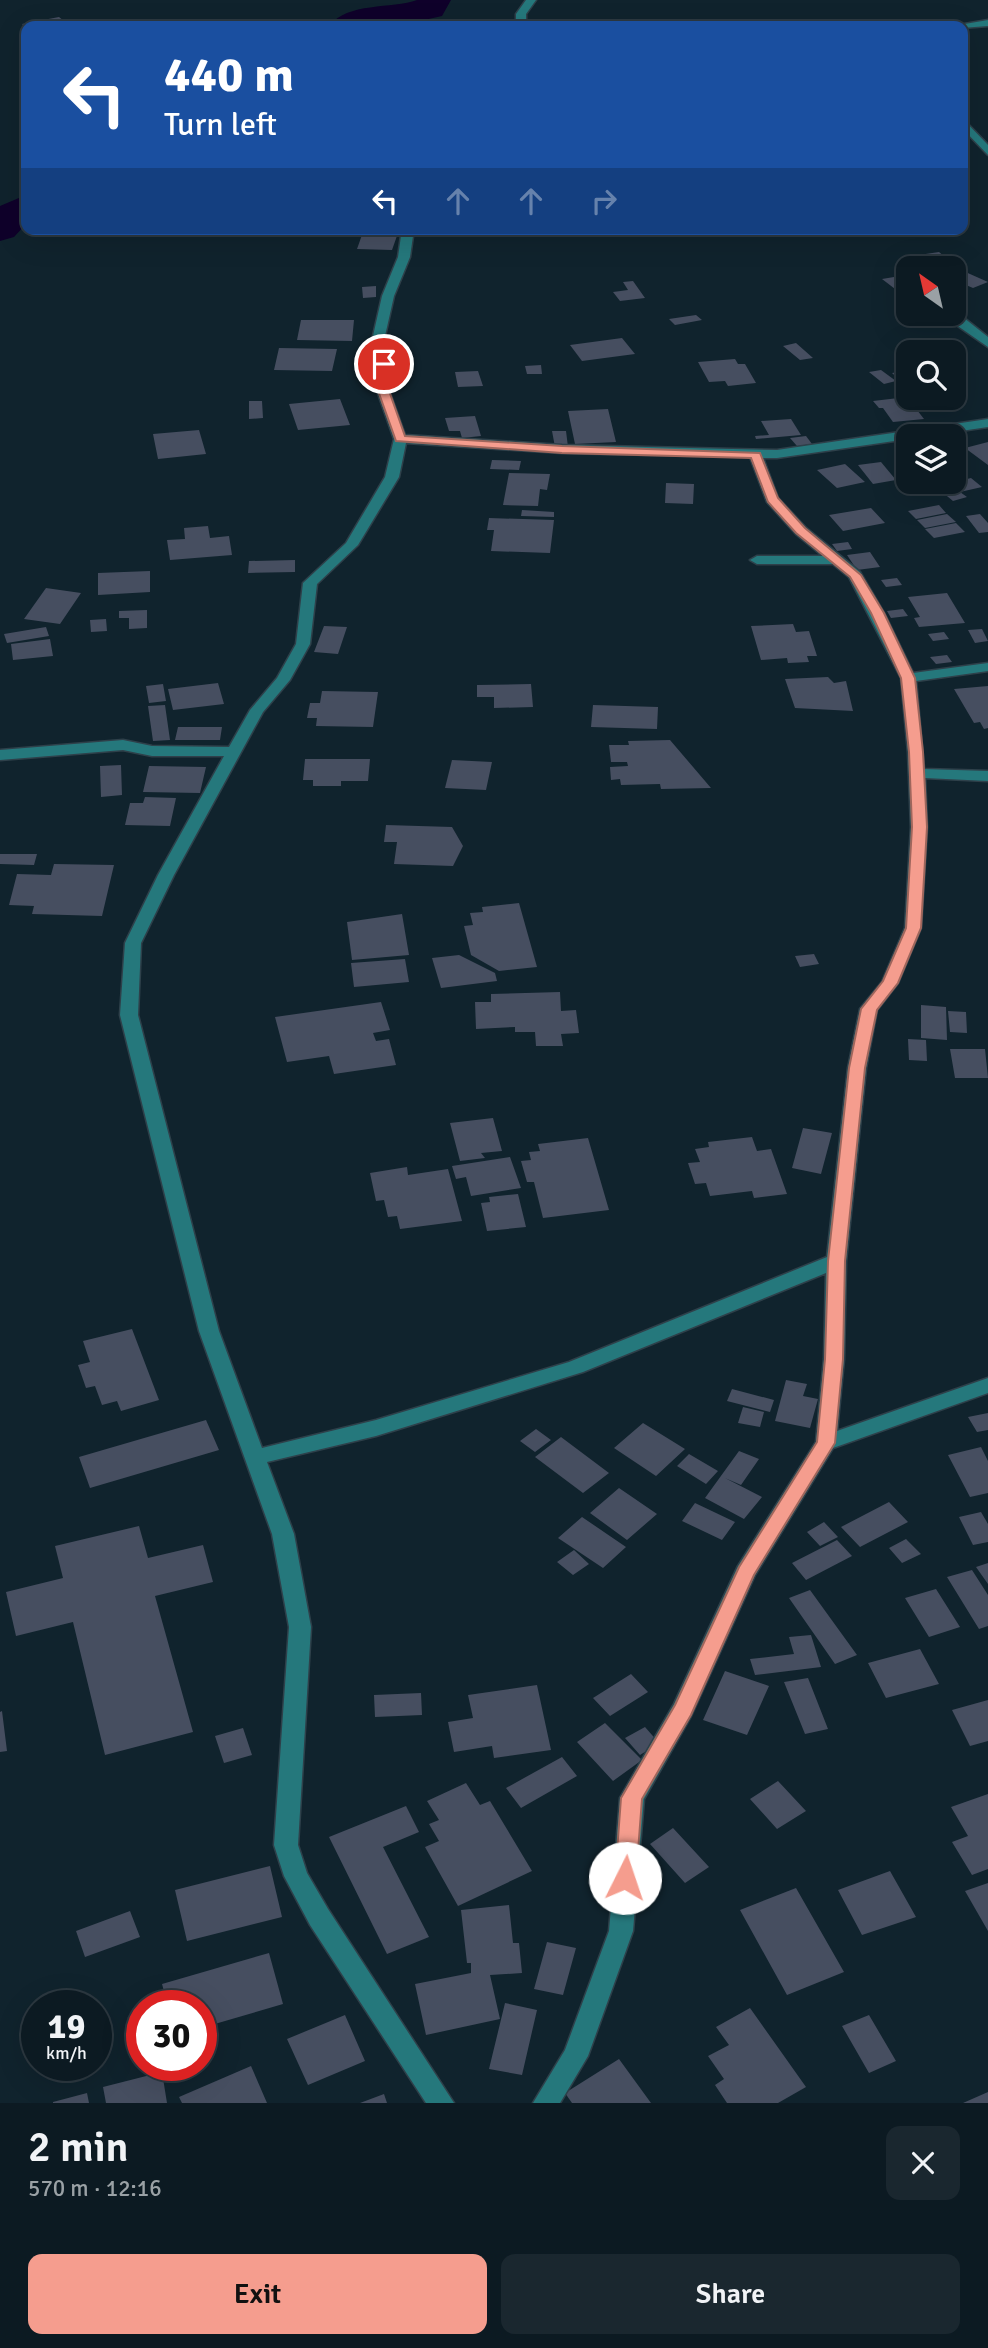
<!DOCTYPE html>
<meta charset="utf-8">
<style>
:root{--surface:#0c1a22;--page:#1a272f;--text:#f1f3f6;--muted:#9aa1a5;--line:#2c3840;--accent:#f59d8e}
body{margin:0;font-family:Signika,sans-serif;background:var(--page);color:var(--text);height:100vh;display:flex;flex-direction:column;font-size:26px;white-space:nowrap}
*{box-sizing:border-box;margin:0}
p{font-size:23px;color:var(--muted)}
.icon{flex:none;width:38px;height:38px;fill:none;stroke:currentColor;stroke-width:2;stroke-linecap:round;stroke-linejoin:round}
.map{position:relative;height:2103px;overflow:hidden}
.sheet{display:flex;flex-direction:column;background:var(--surface);flex:1}
.sheet>*{flex:none}
.guide{position:absolute;left:21px;top:21px;width:947px;height:214px;border-radius:14px;box-shadow:0 7px 28px #0002,0 0 0 2px var(--line);background:#1a4fa0;color:#fff;overflow:hidden}
.needle{width:46px;rotate:326deg}
.controls{position:absolute;left:896px;top:256px;display:grid;gap:14px}
.controls a{display:grid;place-items:center;width:70px;height:70px;border-radius:14px;background:var(--surface);box-shadow:0 7px 28px #0002,0 0 0 2px var(--line);font-size:35px}
.speed{position:absolute;left:21px;top:1990px;display:flex;gap:14px;font-size:35px;font-weight:700;text-align:center}
.speed>*{display:grid;place-content:center;width:91px;height:91px;border-radius:50%;background:var(--surface);box-shadow:0 7px 28px #0002,0 0 0 2px var(--line);line-height:1}
.speed small{font-size:18px;font-weight:400}
.speed .limit{border:10px solid #d22;background:#fff;color:#111}
.pin{position:absolute;display:grid;place-items:center;width:60px;height:60px;color:#fff;margin:-30px;border:4px solid #fff;border-radius:50%;box-shadow:0 2px 7px #0007}
.me{position:absolute;width:77px;margin:-38px;rotate:4deg;stroke-linejoin:round;filter:drop-shadow(0 0 5px #0008)}
.turn{display:flex;align-items:center;gap:24px;height:147px;padding:0 28px;font-size:32px}
.turn .icon{width:91px;height:91px;stroke-width:2.5}
.turn b{display:block;font-size:49px;line-height:60px}
.lanes{display:flex;align-items:center;height:66px;padding:0 28px;background:#0003;justify-content:center;gap:35px;direction:ltr}
.lanes .off{opacity:.35}
.round{display:grid;place-items:center;flex:none;width:74px;height:74px;border-radius:14px;background:var(--page)}
.summary{display:flex;align-items:center;justify-content:space-between;height:119px;padding:0 28px}
h1{font-size:42px;font-weight:600;line-height:52px}
.cta{display:flex;gap:14px;margin-top:auto;padding:14px 28px}
.cta a{flex:1;height:80px;border-radius:14px;background:var(--accent);color:#111;font-size:28px;font-weight:600;line-height:80px;text-align:center}
.cta a+a{background:var(--page);color:var(--text)}
.map>svg:first-child{display:block}
.lines{fill:none;stroke-linecap:round;stroke-linejoin:round}
.river{fill:#0f002a;fill-rule:evenodd}
.building{fill:#464e60}
.minor-casing{stroke:#2e404a;stroke-width:3}
.minor{fill:#25787c;fill-rule:evenodd}
.route{fill:#f59d8e;stroke:#9f665c;stroke-width:2}
</style>
<div class="map">
<svg width="988" height="2103" viewBox="0 0 988 2103">
<rect width="100%" height="100%" fill="#10232d"/>
<g class="lines">
<path class="river" d="M417 0H451L442 16C405 25 368 28 330 26 346 2 393 9 417 0Z
M26 195V224L14 237 0 241V206Z"/>
</g>
<path class="building" d="M59 17 69 25 26 28 22 24Z
M363 232 398 233 392 250 357 249Z
M939 252 957 267 925 268 912 256Z
M961 270 988 282 973 288 954 280V273Z
M894 277 908 288V291L899 292 882 279Z
M633 281 645 298 620 301 613 292 628 290 623 282Z
M376 286V297L363 298 362 287Z
M696 315 702 320 675 325 669 319Z
M301 320H354L352 341 297 340Z
M622 338 635 354 582 361 570 345Z
M796 343 813 358 800 360 783 346Z
M279 348 337 349 332 371 274 370Z
M735 359 738 364H745L756 383 728 386 725 381 709 382 698 362Z
M541 365 542 374H527L525 366Z
M881 370 896 381 884 384 869 372Z
M478 371 483 386 458 387 455 372Z
M905 371 908 373V388L892 373Z
M958 387 968 394 956 397 964 403 940 409 925 397H954V388Z
M907 397 924 419 893 422 883 408H879L873 401Z
M340 399 350 425 298 430 289 404Z
M249 401H262L263 418 249 419Z
M608 409 616 442 575 444 568 411Z
M475 416 481 436 462 438 460 431H449L445 418Z
M791 419 801 435 756 439 755 436 769 435 761 421Z
M199 430 206 454 158 459 153 434Z
M552 431H566L568 447H555Z
M806 436 812 444 797 446 790 438Z
M988 442V465L965 448Z
M492 460 521 461 519 470 490 469Z
M881 462 896 480 873 484 858 465Z
M845 464 865 482 837 488 817 470Z
M509 473 550 474 547 490 540 489 538 506 503 505Z
M971 478 982 487 960 492 967 497 953 501 936 487Z
M666 483 694 484 693 504 665 503Z
M939 505 946 513 916 519 908 511Z
M871 508 885 523 843 531 829 515Z
M522 510 554 512V517L521 516Z
M947 514 956 522 925 528 917 520Z
M980 514 988 523V532L979 533 966 516Z
M489 518 554 520 550 553 491 551 494 530H487Z
M956 523 965 532 934 538 925 529Z
M208 526 210 538 229 536 232 555 170 560 167 540 185 539 184 528Z
M848 542 852 549 837 551 832 544Z
M870 552 880 567 857 570 847 555Z
M295 560V572L248 573 249 561Z
M150 571V592L98 595V573Z
M897 578 902 585 886 587 881 580Z
M46 588 81 593 60 624 24 619Z
M947 593 965 623 919 627 914 618 920 617 908 597Z
M903 609 908 616 891 618 887 611Z
M147 610V628L129 629V618H119V611Z
M106 619 107 631 91 632 90 620Z
M793 624 796 632 809 631 817 656H807L809 662 788 663 787 658 761 660 751 626Z
M324 626 347 627 338 654 314 652Z
M46 627 49 636 7 643 4 634Z
M982 629 988 641 975 643 968 630Z
M944 632 949 639 933 641 928 634Z
M50 639 53 656 13 660 11 644Z
M947 655 952 662 936 664 930 657Z
M828 677 834 683 846 681 853 711 795 708 785 679Z
M218 683 224 704 173 710 168 689Z
M163 684 166 701 149 703 146 686Z
M531 684 533 707 494 708V697H477V685Z
M988 686V728L984 729 980 722 974 723 954 689Z
M322 691 378 692 373 727 316 726 317 718H307L310 703H320Z
M165 705 170 740 153 741 148 706Z
M593 705 658 707 657 729 591 727Z
M178 727H222L220 740H175Z
M670 740 711 788 661 789 660 784 621 785 620 779 611 780 610 767 628 766 627 762H611L609 745H629L628 741Z
M305 759H370L368 781H341V786H313V780H303Z
M452 760 492 762 486 790 445 788Z
M121 765 122 795 101 797 100 766Z
M149 766 206 767 200 793 143 792Z
M145 797 176 798 170 826 125 825 130 803H143Z
M386 825 452 827 463 846 453 866 394 864 397 842H384Z
M0 854H37L34 865 0 864Z
M54 864 114 865 102 916 32 914 34 906 9 905 17 874 51 875Z
M519 903 537 967 499 971 471 955 464 926 473 925 470 913 483 912 482 907Z
M402 914 409 955 352 960 347 922Z
M814 954 819 964 800 967 795 956Z
M459 955 495 973 497 981 441 988 432 958Z
M405 959 409 982 354 987 351 963Z
M560 992 561 1011 576 1010 579 1033 561 1034 563 1046H536L535 1032H515V1027L476 1029 475 1002H491V994Z
M381 1002 390 1030 373 1033 376 1041 389 1039 396 1065 334 1074 329 1056 287 1062 275 1017Z
M921 1005 946 1007 947 1040 921 1038Z
M948 1011 966 1012 967 1033 950 1032Z
M908 1039 926 1040 927 1061 909 1060Z
M950 1049H985L988 1078H955Z
M493 1118 502 1151 481 1153 485 1158 460 1161 450 1123Z
M803 1128 832 1133 821 1174 792 1168Z
M752 1137 757 1151 771 1149 787 1194 754 1198 752 1191 710 1196 706 1183 695 1184 688 1163 700 1162 695 1149 709 1147 708 1142Z
M588 1138 609 1210 543 1218 534 1182H527L521 1161 531 1160 529 1152 540 1151 538 1144Z
M510 1157 521 1188 471 1196 466 1177 456 1179 452 1166Z
M407 1167 408 1175 448 1169 462 1221 400 1229 397 1216 388 1217 384 1200 376 1201 370 1173Z
M518 1194 526 1227 487 1231 481 1203 490 1202 489 1197Z
M132 1329 159 1400 121 1411 117 1401 102 1405 95 1386 86 1388 78 1365 90 1362 83 1341Z
M786 1380 807 1384 803 1396 818 1399 810 1428 775 1421Z
M732 1389 774 1400 770 1412 727 1401Z
M743 1407 764 1412 760 1427 738 1423Z
M988 1413V1430L977 1432 968 1417Z
M206 1420 219 1450 90 1488 79 1457Z
M643 1423 685 1449 656 1476 614 1448Z
M536 1429 551 1440 535 1452 520 1441Z
M561 1437 609 1473 583 1493 535 1457Z
M981 1447 988 1461V1493L970 1497 948 1455Z
M739 1451 759 1459 741 1485 725 1478 762 1497 744 1519 705 1498Z
M689 1454 718 1471 706 1484 677 1466Z
M619 1488 657 1514 627 1540 590 1513Z
M889 1502 908 1522 860 1547 841 1527Z
M695 1503 735 1522 722 1540 682 1521Z
M981 1512 988 1524V1542L973 1545 959 1517Z
M582 1517 626 1547 603 1568 558 1538Z
M824 1522 838 1537 820 1546 807 1532Z
M139 1526 148 1558 203 1545 213 1582 155 1596 193 1732 105 1755 73 1622 16 1636 6 1592 63 1578 55 1546Z
M906 1539 921 1554 902 1563 889 1548Z
M837 1540 852 1556 806 1580 792 1563Z
M574 1550 589 1564 573 1575 557 1562Z
M988 1563V1584L976 1567Z
M972 1570 988 1595V1626L979 1629 947 1577Z
M936 1589 960 1627 929 1637 905 1598Z
M810 1590 857 1655 835 1664 789 1598Z
M811 1635 821 1667 755 1675 750 1659 794 1654 789 1637Z
M920 1649 939 1684 886 1698 868 1663Z
M725 1671 769 1686 747 1735 703 1720Z
M631 1674 648 1692 610 1716 593 1698Z
M808 1678 828 1729 805 1734 784 1682Z
M537 1685 551 1750 494 1758 492 1746 454 1752 448 1722 473 1718 468 1695Z
M421 1693 422 1715 375 1717 374 1695Z
M988 1700V1741L970 1746 952 1710Z
M2 1711 7 1751 0 1752V1712Z
M605 1723 642 1760 613 1781 577 1742Z
M645 1727 659 1743 640 1755 625 1738Z
M243 1728 252 1755 224 1763 215 1736Z
M562 1757 577 1776 521 1808 506 1788Z
M778 1781 806 1811 777 1829 750 1799Z
M466 1783 480 1805 490 1801 532 1871 458 1906 425 1847 439 1841 429 1824 439 1820 427 1801Z
M988 1794V1869L972 1875 952 1842 968 1836 951 1807Z
M406 1806 419 1832 383 1847 429 1937 387 1954 329 1837Z
M673 1828 709 1867 685 1883 650 1844Z
M270 1866 282 1917 187 1941 175 1890Z
M890 1871 916 1917 862 1935 838 1890Z
M988 1883V1931L965 1891Z
M796 1888 844 1972 787 1995 740 1910Z
M509 1905 513 1943H519L522 1973 490 1975 500 2019 426 2035 415 1984 471 1973V1963H467L461 1910Z
M130 1911 140 1937 85 1957 76 1931Z
M547 1942 576 1948 563 1995 534 1989Z
M269 1953 283 2004 201 2028V2006H168L162 1984Z
M505 2003 537 2010 522 2075 489 2069Z
M750 2008 806 2087 778 2103H727L715 2085 724 2079 708 2056 729 2045 716 2027Z
M345 2015 365 2061 308 2085 287 2039Z
M869 2015 896 2061 869 2073 842 2026Z
M619 2059 651 2103H572L565 2093Z
M251 2066 267 2103H182L179 2097Z
M162 2072 167 2103H106L103 2087Z
M988 2092V2103H963Z
M87 2093 89 2103H53V2102Z
M384 2094 387 2103H360Z"/>
<g class="lines">
<g class="minor-casing">
<path id="minor" d="M526 0H536L526 14V26H516V14Z
M988 20V26L962 28 953 26Z
M962 118 988 145V155L962 128Z
M402 229H414L410 257 394 296 385 336 390 364 387 385 405 435 562 445 777 450 988 419V427L927 436H908V439L777 458H763L778 498 806 528 860 572 884 613 913 673 988 663V671L916 681 924 769 988 771V781L925 778 927 827 921 928 898 983 877 1010 866 1068 846 1261 844 1359 837 1431 988 1378V1393L833 1448 755 1575 691 1716 644 1799 633 1931 588 2056 560 2103H533L565 2050 609 1931 620 1798 674 1704 738 1566 816 1442 824 1359 826 1273 583 1372 376 1436 267 1462 294 1534 311 1627 298 1845 307 1873 328 1909 454 2103H426L310 1925 284 1876 274 1845 289 1627 272 1534 199 1331 120 1015 125 943 158 875 224 756H152L123 750 0 760V750L123 740 152 746 229 747 250 710 277 678 296 644 303 583 346 543 385 477 394 439 375 385 378 364 373 336 382 296 398 257ZM406 443 562 453 750 457 767 502 796 534 823 556H757L750 560 757 564H833L849 577 901 678 908 752 911 827 905 928 882 982 860 1009 848 1068 827 1257 569 1362 376 1420 262 1448 219 1331 138 1015 141 943 174 875 263 712 290 680 310 644 317 584 358 545 399 477Z
M954 310 988 337V347L952 322 947 313H954Z"/>
</g>
<use href="#minor" class="minor"/>
</g>
<path class="route" d="M384 360 389 364 387 385 405 436 562 446 760 453 778 498 805 528 861 575 884 613 915 678 923 752 927 827 921 928 898 983 877 1010 865 1068 845 1261 843 1359 835 1443 754 1575 691 1715 642 1799 636 1878 633 1885 625 1888 618 1885 615 1878 621 1798 675 1705 739 1567 817 1442 825 1359 828 1261 849 1068 861 1009 883 981 906 928 912 827 909 752 901 678 871 613 850 577 796 533 768 502 751 458 562 453 396 441 376 385 378 364Z"/>
</svg>
<div class="controls">
<a><svg class="needle" viewBox="-14 -14 28 28"><path d="M0-13l5 13h-10z" fill="#e53935"/><path d="M0 13l5-13h-10z" fill="#9aa1a5"/></svg></a>
<a><svg class="icon" aria-label="search" viewBox="0 0 24 24"><circle cx="10" cy="10" r="6"/><path d="M15 15l6 6"/></svg></a>
<a><svg class="icon" aria-label="layers" viewBox="0 0 24 24"><path d="M12 4l9 5-9 5-9-5zM3 14l9 5 9-5"/></svg></a>
</div>
<div class="speed"><div>19<small>km/h</small></div><div class="limit">30</div></div>
<div class="pin" style="left:384px;top:364px;background:#d93025"><svg class="icon" aria-label="arrive" viewBox="0 0 24 24"><path d="M6 21V4h12l-3 4 3 4H6"/></svg></div>
<svg class="me" style="left:625px;top:1878px" viewBox="-20 -20 40 40"><circle r="19" fill="#fff"/><path d="M0-13L10 11 0 6-10 11z" fill="#f59d8e"/></svg>
<div class="guide">
<div class="turn"><svg class="icon" aria-label="left" viewBox="0 0 24 24"><path d="M17 20v-9H6M10 6l-5 5 5 5"/></svg><div><b>440 m</b>Turn left</div></div>
<div class="lanes"><svg class="icon" aria-label="left" viewBox="0 0 24 24"><path d="M17 20v-9H6M10 6l-5 5 5 5"/></svg><svg class="icon off" aria-label="ahead" viewBox="0 0 24 24"><path d="M12 20V5M6 11l6-6 6 6"/></svg><svg class="icon off" aria-label="ahead" viewBox="0 0 24 24"><path d="M12 20V5M6 11l6-6 6 6"/></svg><svg class="icon off" aria-label="right" viewBox="0 0 24 24"><path d="M7 20v-9h11M14 6l5 5-5 5"/></svg></div>
</div>
</div>
<section class="sheet">
<div class="summary"><div><h1>2 min</h1><p>570 m · 12:16</p></div><a class="round"><svg class="icon" aria-label="close" viewBox="0 0 24 24"><path d="M6 6l12 12M18 6L6 18"/></svg></a></div>
<div class="cta"><a>Exit</a><a>Share</a></div>
</section>
